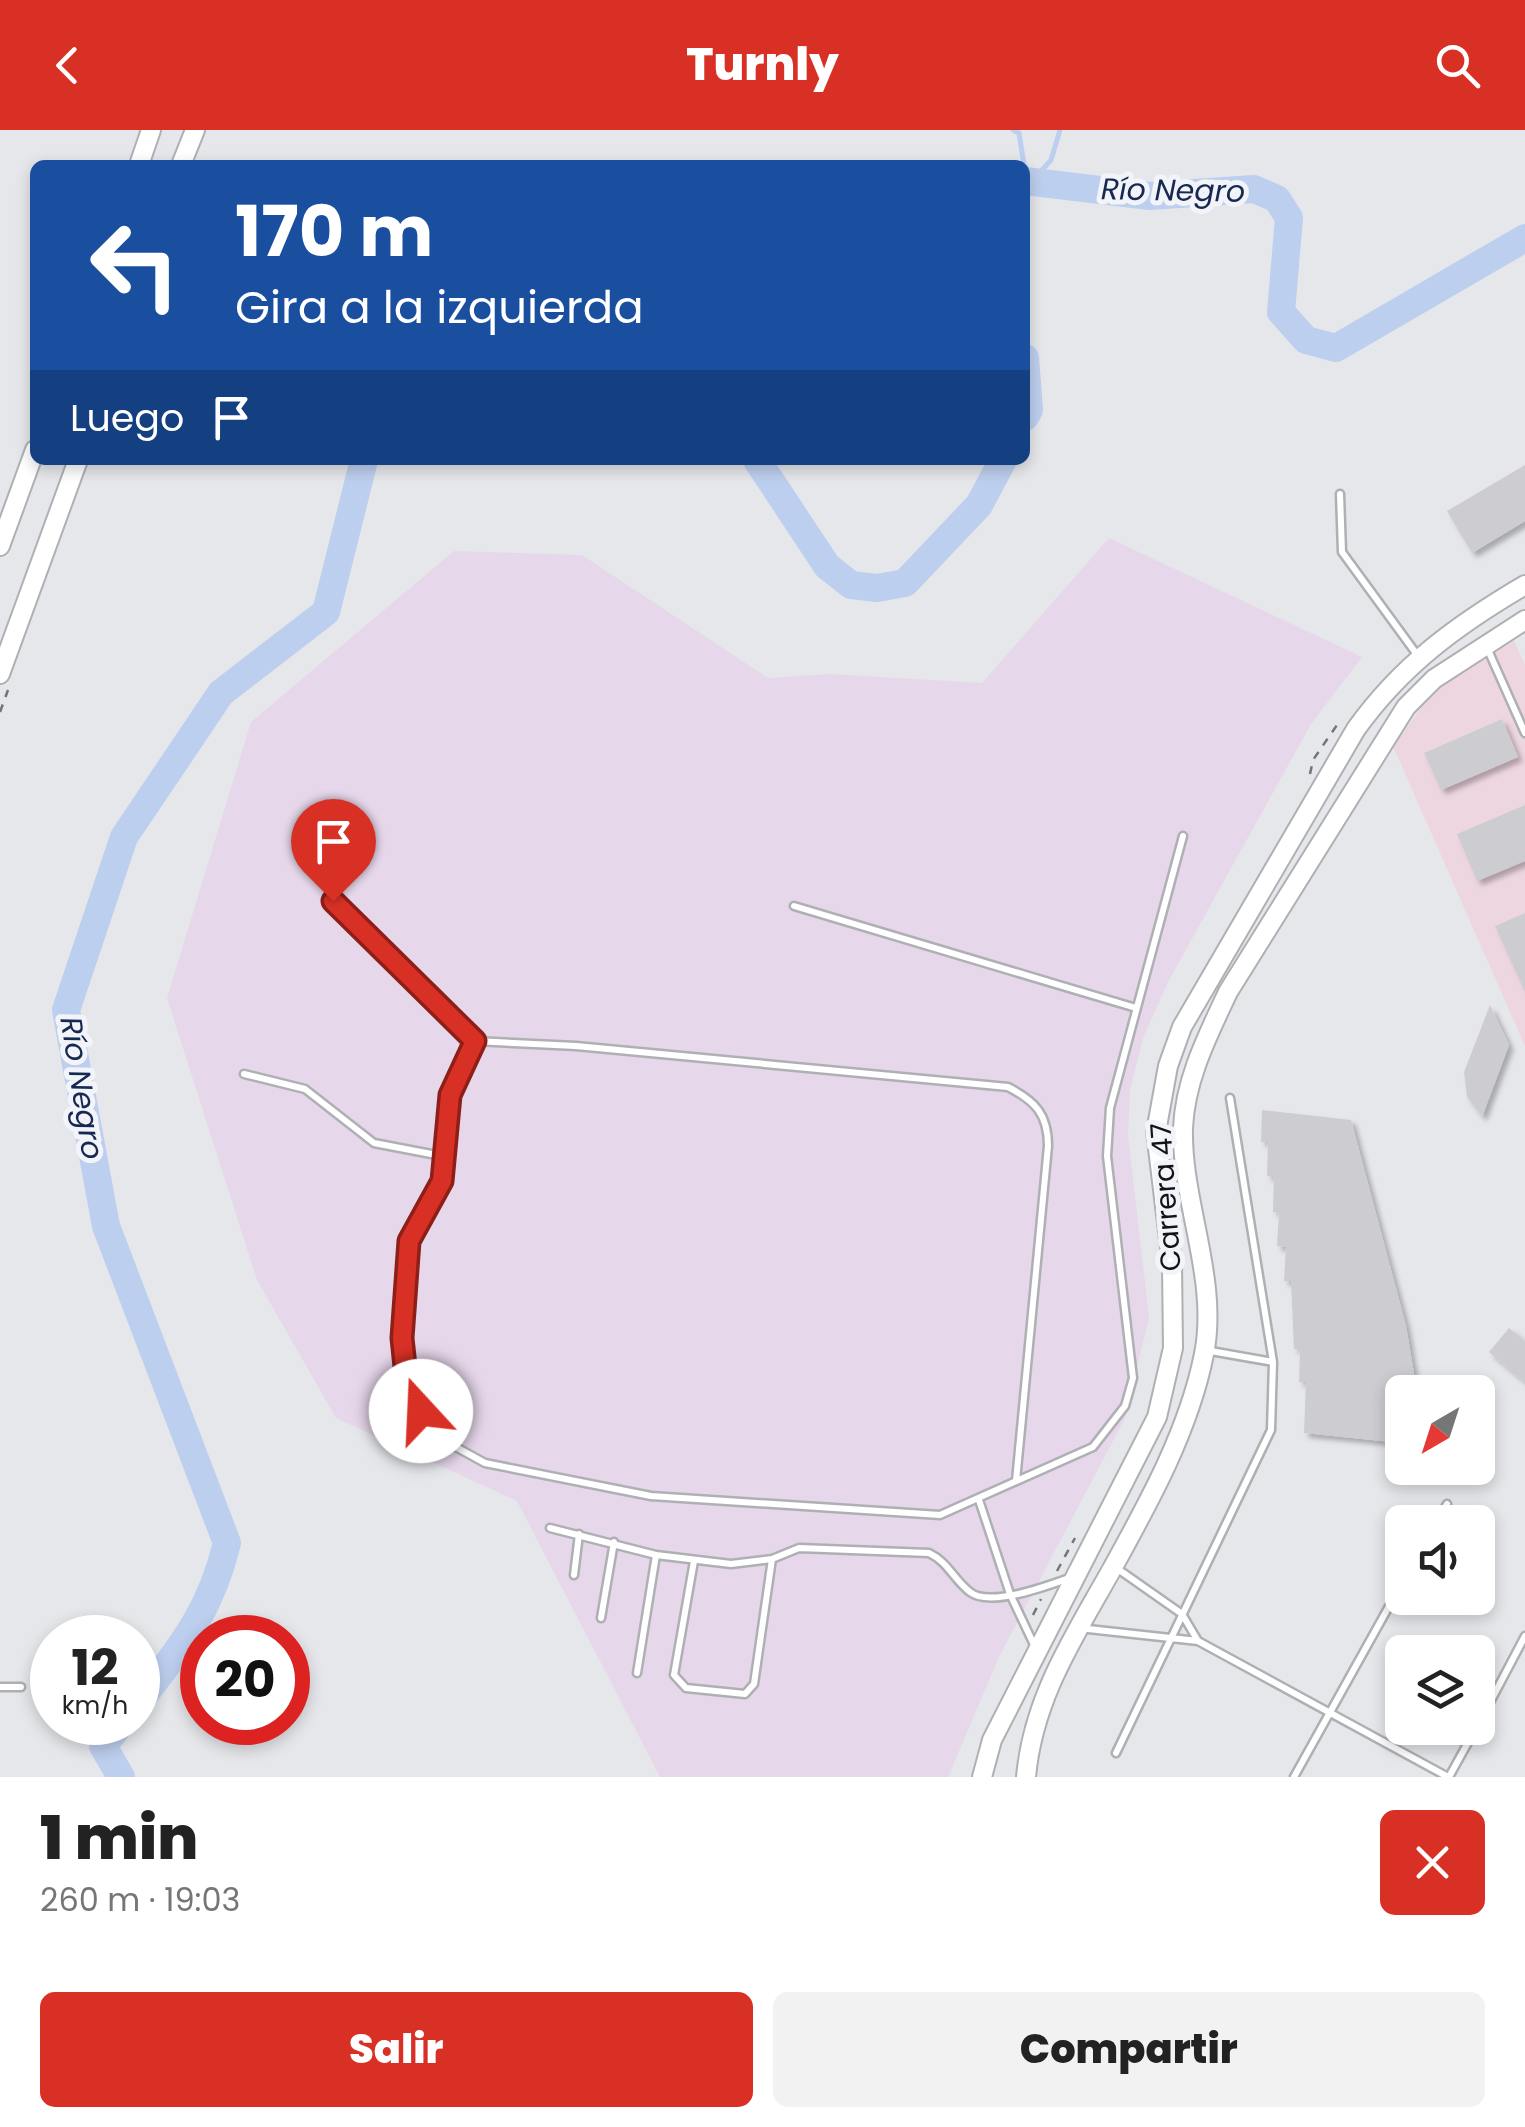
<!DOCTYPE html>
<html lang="es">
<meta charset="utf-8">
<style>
:root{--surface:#fff;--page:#f2f2f2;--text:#222;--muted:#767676;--accent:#d93025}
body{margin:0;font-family:Poppins,sans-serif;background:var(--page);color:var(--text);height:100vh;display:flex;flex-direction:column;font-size:38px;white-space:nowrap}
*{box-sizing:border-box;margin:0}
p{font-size:32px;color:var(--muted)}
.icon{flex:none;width:55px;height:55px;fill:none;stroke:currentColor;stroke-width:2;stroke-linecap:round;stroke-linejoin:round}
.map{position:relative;height:1647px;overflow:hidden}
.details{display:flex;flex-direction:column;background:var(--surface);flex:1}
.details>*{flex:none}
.guide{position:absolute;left:30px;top:30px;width:1000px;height:305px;border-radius:15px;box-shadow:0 5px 15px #0003;background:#1a4fa0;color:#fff;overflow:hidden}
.needle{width:65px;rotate:219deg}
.fabs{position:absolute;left:1385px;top:1245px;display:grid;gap:20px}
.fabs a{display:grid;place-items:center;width:110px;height:110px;border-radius:15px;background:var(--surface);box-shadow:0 5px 15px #0003;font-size:50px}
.speed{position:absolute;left:30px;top:1485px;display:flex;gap:20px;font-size:50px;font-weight:700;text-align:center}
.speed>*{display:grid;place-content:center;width:130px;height:130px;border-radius:50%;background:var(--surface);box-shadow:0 5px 15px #0003;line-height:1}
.speed small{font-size:25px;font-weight:400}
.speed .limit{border:15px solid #d22;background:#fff;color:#111}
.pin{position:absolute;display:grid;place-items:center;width:85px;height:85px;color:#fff;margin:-102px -42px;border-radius:50% 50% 50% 0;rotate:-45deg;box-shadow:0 0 10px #0007}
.pin .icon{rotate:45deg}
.me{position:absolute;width:110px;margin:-55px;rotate:340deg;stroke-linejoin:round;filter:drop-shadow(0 0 8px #0008)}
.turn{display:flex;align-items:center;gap:35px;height:210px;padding:0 40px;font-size:45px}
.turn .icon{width:130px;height:130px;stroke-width:2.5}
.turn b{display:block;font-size:70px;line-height:85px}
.then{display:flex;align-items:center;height:95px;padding:0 40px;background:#0003;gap:20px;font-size:38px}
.round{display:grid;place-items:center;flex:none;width:105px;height:105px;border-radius:15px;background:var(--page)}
.summary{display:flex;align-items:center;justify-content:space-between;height:170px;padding:0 40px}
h1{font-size:60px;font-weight:800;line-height:75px}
.button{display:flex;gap:20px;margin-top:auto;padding:20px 40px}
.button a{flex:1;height:115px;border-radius:15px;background:var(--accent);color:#fff;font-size:40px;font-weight:800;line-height:115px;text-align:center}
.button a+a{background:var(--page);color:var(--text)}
header{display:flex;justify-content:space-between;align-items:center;height:130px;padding:0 40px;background:var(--accent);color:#fff;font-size:45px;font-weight:800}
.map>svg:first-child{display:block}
.commercial{fill:#eed6e0}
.industrial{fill:#e6d7ea}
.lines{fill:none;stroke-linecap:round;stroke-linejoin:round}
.stream{stroke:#bdcfee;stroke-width:5}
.river{stroke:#bdcfee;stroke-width:28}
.building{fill:#cdcdd1;filter:url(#shadow)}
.lane-casing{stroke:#afb0b4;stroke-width:11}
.secondary-casing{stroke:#afb0b4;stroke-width:22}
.path{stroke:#757578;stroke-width:2.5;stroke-dasharray:8 8;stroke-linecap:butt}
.lane{stroke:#fff;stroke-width:6}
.secondary{stroke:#fff;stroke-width:18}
.route-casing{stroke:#8d1f18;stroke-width:25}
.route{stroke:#d93025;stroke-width:18}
.labels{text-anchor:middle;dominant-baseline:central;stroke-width:10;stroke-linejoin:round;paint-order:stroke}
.street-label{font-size:28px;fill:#131315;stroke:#f3f4f9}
.water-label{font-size:30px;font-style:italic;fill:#152951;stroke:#f3f4f9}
</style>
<header><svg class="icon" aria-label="back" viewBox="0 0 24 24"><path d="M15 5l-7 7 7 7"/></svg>Turnly<svg class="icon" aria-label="search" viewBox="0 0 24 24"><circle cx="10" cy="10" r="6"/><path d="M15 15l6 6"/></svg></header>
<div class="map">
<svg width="1525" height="1647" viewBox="0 0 1525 1647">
<defs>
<filter id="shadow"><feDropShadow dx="4.5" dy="4.5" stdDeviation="2.5" flood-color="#0004"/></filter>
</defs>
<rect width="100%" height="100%" fill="#e6e7eb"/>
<path class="commercial" d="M1514 511 1525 535V916L1393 616 1429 567 1466 536Z"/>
<path class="industrial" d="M1109 408 1362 527 1311 594 1168 852 1143 908 1130 959 1128 1006 1149 1187 1125 1288 1000 1525 948 1647H660L517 1371 336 1288 257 1150 167 868 251 592 454 421 582 425 768 548 829 544 982 553Z"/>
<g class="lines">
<path class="stream" d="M1013 0 1019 3 1024 35
M1025 36 1034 49 1051 30 1060 0"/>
<path class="river" d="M1025 51 1150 66 1254 59 1277 69 1289 88 1281 182 1306 210 1336 218 1525 108
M1025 228 1029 280 1025 287
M757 330 827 436 851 455 877 458 905 453 979 375 1003 330
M138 1573C181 1517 210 1483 227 1413L106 1096 66 880 124 707 221 563 326 482 364 330
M121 1647 103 1616 122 1592"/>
</g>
<path class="building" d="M1525 335V391L1472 423 1447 381Z
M1502 589 1518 627 1441 660 1424 623Z
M1525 675V731L1477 751 1457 704Z
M1525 783V862L1495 796Z
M1490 875 1509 915 1482 987 1467 967 1464 942Z
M1262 980 1351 990 1406 1196 1417 1262H1402V1313L1304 1303 1306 1252H1299L1300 1219H1294L1291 1151H1284L1286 1117 1277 1116 1279 1082H1273L1274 1047 1267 1046 1268 1012H1261Z
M1509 1198 1525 1211V1252L1489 1222Z"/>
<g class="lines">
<g class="lane-casing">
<path id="lane" d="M1340 364 1342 422 1418 526
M1488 520 1525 603
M333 771 475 911 450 965 442 1051 409 1111 402 1208 405 1246 421 1281 454 1316 485 1333 651 1366 940 1385 1093 1317 1125 1276 1133 1248 1107 1026 1110 978 1183 706
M794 776 1136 878
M475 911 576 916 1008 957C1035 971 1048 984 1048 1016L1016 1351
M244 944 305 959 374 1013 447 1027
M1205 1220 1273 1232
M979 1370 1010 1464 1036 1519
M1436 1392 1447 1374
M550 1398 656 1425
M694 1431 674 1545 686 1558 745 1564 754 1554 772 1429
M1115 1437 1182 1484 1198 1511
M574 1445 579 1404
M601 1488 614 1412
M1079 1498 1198 1511 1448 1647
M637 1543 656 1425 731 1434 772 1429 799 1418 929 1423C948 1432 954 1450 970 1462 990 1478 1050 1455 1072 1447
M0 1557H21
M1478 1595 1525 1506
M1116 1623 1271 1300 1273 1232 1230 968
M1294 1647 1402 1453
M1449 1647 1476 1598"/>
</g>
<g class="secondary-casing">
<path id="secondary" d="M139 35 151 0
M181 35 195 0
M0 416 35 320
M0 544 78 330
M982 1647 992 1610 1157 1287 1173 1218 1172 1134 1156 1002 1168 936 1182 897 1356 599C1402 535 1457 495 1525 455
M1026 1647C1033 1568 1074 1507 1112 1439 1149 1372 1189 1300 1204 1224 1219 1149 1181 1072 1183 998 1185 949 1208 905 1228 862L1406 577 1434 549 1525 490"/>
</g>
<path class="path" d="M0 582 8 560
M1310 644 1313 630 1337 595
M1057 1441 1075 1408
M1033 1485 1041 1469"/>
<use href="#lane" class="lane"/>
<use href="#secondary" class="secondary"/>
</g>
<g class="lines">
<g class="route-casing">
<path id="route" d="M333 771 475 911 450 965 442 1051 409 1111 402 1208 406 1246 421 1281"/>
</g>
<use href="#route" class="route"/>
</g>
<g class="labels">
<g class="street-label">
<text transform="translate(1166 1067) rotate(-94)">Carrera 47</text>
</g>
<g class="water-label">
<text transform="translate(1173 60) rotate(1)">Río Negro</text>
<text transform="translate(82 958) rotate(81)">Río Negro</text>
</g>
</g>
</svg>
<div class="fabs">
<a><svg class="needle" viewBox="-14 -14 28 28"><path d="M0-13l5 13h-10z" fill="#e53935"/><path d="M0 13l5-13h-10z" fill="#767676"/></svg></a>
<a><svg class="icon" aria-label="sound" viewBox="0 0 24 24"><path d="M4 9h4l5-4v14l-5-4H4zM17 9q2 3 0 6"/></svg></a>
<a><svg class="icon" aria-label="layers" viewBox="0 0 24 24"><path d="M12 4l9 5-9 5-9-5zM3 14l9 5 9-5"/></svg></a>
</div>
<div class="speed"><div>12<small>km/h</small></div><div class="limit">20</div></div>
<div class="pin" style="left:333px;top:771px;background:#d93025"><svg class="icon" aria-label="arrive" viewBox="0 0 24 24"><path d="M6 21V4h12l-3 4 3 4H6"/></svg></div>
<svg class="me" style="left:421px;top:1281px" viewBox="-20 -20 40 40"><circle r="19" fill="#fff"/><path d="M0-13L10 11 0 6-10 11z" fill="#d93025"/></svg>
<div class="guide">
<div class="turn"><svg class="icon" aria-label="left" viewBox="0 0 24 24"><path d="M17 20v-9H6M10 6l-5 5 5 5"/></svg><div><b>170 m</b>Gira a la izquierda</div></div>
<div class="then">Luego<svg class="icon" aria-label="arrive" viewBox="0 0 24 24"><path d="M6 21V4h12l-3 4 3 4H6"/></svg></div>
</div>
</div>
<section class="details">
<div class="summary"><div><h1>1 min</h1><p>260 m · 19:03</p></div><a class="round" style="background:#d93025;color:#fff"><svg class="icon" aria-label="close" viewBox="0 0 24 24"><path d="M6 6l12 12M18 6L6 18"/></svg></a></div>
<div class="button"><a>Salir</a><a>Compartir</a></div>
</section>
